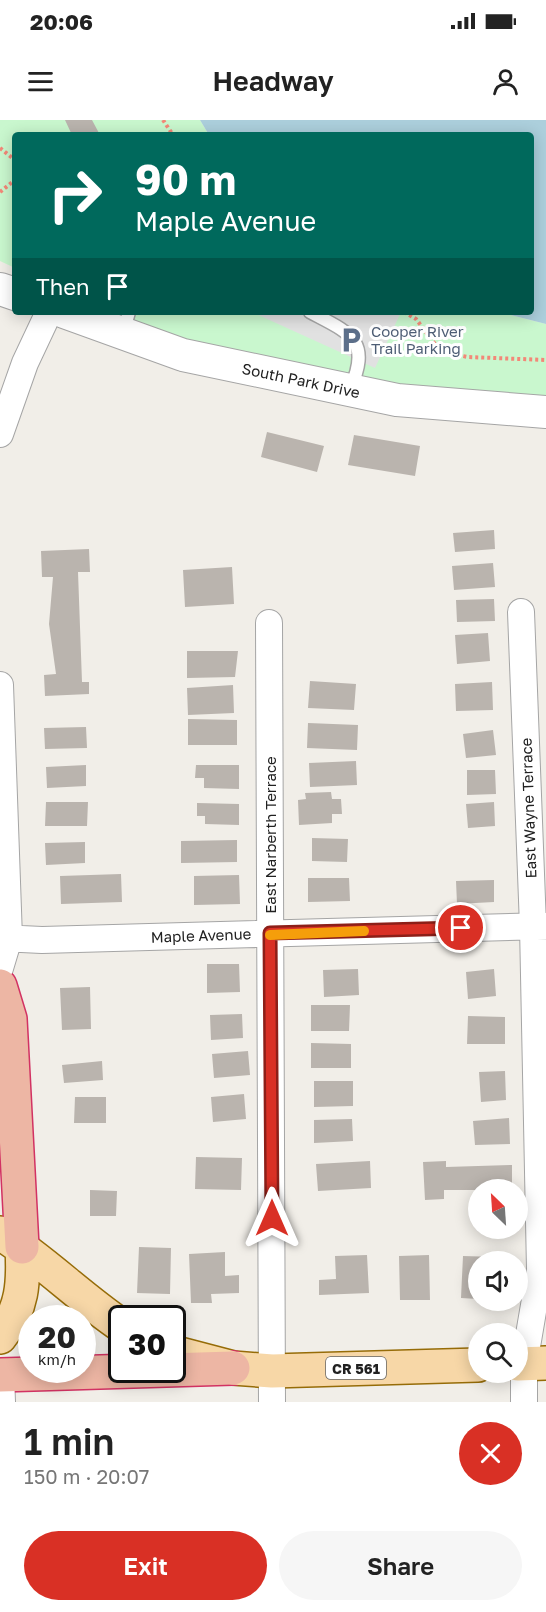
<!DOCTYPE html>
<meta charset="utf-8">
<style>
:root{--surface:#fff;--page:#f6f6f6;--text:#222;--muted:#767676;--accent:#d93025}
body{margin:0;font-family:"Golos Text",sans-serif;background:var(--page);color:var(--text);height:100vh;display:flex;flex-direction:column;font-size:22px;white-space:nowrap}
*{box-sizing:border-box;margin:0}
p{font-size:20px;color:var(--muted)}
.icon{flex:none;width:33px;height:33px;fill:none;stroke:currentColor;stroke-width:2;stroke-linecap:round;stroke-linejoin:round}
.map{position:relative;height:1282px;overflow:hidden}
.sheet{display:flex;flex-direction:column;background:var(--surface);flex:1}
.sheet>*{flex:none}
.top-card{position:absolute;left:12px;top:12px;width:522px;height:183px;border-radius:6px;box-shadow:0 3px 15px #0003;background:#00695c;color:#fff;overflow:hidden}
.needle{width:39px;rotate:335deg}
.tools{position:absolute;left:468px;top:1059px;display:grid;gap:12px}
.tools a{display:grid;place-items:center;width:60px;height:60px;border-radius:50%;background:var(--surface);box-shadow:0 3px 15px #0003;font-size:30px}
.speed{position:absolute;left:18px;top:1185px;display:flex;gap:12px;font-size:30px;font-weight:700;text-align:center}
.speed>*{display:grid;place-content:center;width:78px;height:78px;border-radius:50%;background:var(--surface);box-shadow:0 3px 15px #0003;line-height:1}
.speed small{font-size:15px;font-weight:400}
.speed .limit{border:3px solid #111;border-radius:9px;background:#fff;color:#111}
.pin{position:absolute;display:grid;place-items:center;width:51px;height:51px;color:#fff;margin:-26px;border:3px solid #fff;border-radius:50%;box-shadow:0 2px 6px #0007}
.me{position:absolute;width:66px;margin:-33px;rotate:0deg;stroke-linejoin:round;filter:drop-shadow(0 0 4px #0008)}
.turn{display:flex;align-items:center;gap:21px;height:126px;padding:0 24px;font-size:27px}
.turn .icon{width:78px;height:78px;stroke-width:2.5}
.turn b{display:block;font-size:42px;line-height:51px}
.then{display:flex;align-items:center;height:57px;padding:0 24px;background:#0003;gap:12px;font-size:22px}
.round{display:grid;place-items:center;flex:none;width:63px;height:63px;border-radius:32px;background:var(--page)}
.head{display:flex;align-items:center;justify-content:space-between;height:102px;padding:0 24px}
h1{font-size:36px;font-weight:600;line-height:45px}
.primary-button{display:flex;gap:12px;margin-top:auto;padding:12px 24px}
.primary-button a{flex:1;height:69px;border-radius:36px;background:var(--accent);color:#fff;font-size:24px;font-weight:600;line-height:69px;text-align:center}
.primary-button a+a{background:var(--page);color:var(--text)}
.status{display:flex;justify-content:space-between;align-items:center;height:42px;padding:0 30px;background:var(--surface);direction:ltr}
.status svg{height:16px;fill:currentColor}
header{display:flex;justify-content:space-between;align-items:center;height:78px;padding:0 24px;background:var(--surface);font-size:27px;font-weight:600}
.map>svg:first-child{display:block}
.park{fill:#c9f7ce}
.parking{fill:#e1e1e1}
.water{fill:#accfdc}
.building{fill:#bab4ae}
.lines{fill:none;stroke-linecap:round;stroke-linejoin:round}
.service-casing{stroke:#a5a5a5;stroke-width:15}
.minor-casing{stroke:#a5a5a5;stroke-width:28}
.tertiary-casing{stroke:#a5a5a5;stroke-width:34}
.primary-casing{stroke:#966c08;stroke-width:36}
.trunk-casing{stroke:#d23263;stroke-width:36}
.path{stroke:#f38878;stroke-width:4;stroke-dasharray:3 3;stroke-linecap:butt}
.service{stroke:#fff;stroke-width:12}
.minor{stroke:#fff;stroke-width:26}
.tertiary{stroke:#fff;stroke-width:32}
.primary{stroke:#f7d7a7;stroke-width:33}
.trunk{stroke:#edb6a4;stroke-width:33}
.route-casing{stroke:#8d1f18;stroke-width:15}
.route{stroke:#d93025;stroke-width:10}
.slow{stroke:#f59e0b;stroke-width:10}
.labels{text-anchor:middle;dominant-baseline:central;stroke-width:6;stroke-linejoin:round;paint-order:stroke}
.shield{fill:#fff;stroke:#646464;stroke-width:1.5}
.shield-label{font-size:14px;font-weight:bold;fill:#212121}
.service-label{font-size:15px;fill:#4e5e75;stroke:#fff;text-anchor:start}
.street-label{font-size:15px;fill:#212121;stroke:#fff}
</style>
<div class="status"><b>20:06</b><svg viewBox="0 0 49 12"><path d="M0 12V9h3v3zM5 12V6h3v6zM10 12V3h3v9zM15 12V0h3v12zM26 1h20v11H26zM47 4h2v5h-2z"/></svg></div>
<header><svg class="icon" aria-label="menu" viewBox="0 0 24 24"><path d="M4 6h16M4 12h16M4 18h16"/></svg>Headway<svg class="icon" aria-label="person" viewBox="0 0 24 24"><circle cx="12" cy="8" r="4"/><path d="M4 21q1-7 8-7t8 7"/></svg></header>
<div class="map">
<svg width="546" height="1282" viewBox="0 0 546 1282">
<rect width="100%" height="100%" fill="#f1eee8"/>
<path class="park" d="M0 0H200L209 15H15V148L0 141Z
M101 192H499L546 204V292L183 235Z"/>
<path class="parking" d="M252 192H401L375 248Z"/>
<path class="water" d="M200 0H546V204L499 192H531V15H209Z"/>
<path class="building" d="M65 0H92L100 15H72Z
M267 312 324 326 317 352 261 337Z
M354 315 420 326 415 356 348 345Z
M494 410 495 429 455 432 453 413Z
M89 429 90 452H78L82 562H89V574L45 576 44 555 56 554 49 504 53 457H42L41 431Z
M493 443 495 467 454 470 452 446Z
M232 447 234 484 185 487 183 450Z
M494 479 495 501 457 502 456 480Z
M488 513 490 541 457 544 455 515Z
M187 531H238L235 557 187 558Z
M310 561 356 564 354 590 308 588Z
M492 562 493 590 456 591 455 564Z
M233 565 234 593 188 595 187 568Z
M188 599 237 600V625H188Z
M308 603 358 605 357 630 307 628Z
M86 607 87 628 45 629 44 608Z
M493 610 496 635 466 638 463 614Z
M356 641 357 665 310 667 309 643Z
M86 645V666L47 668 46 647Z
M196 645H239V669L204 668V658H195Z
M467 650H495L496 674 467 675Z
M331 672 332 679H341L342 694H332V703L299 705 298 680 306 679 305 673Z
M46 682H88L87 706H45Z
M494 682 495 706 468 708 466 684Z
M197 683 239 684V705L205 704V696H197Z
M312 718 348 719 347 742 312 741Z
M237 720V742L181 743V721Z
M85 722V743L46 745 45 723Z
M121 754 122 782 61 784 60 756Z
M239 755 240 784 194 785V756Z
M308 758H349L350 781 308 782Z
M494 760V782L457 784 456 761Z
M207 844H239L240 872 207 873Z
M358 849 359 875 324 877 323 850Z
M494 849 496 876 468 879 466 852Z
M90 867 91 909 62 910 60 868Z
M311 885H350L349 911H311Z
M242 894 243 918 211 920 210 895Z
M468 896 505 897V924H467Z
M311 923 351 924V948H311Z
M248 931 250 955 214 958 212 934Z
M102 941 103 960 64 963 62 945Z
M505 951 506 980 481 982 479 952Z
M314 961H353V986L314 987Z
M244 974 246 999 213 1002 211 977Z
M75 977H106V1003H74Z
M509 998 510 1024 475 1025 473 1001Z
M352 999 353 1021 314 1023V1000Z
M196 1037 242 1038 241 1070 195 1069Z
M370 1041 371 1068 318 1071 316 1044Z
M446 1041V1047L512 1045V1070H444V1079L425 1080 423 1042Z
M90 1070 117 1071 116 1096H90Z
M139 1127 171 1128 170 1174 137 1173Z
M225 1132V1156L239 1155V1173L211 1174 212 1183H191L189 1134Z
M367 1135 369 1173 319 1175V1160L336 1159 335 1136Z
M429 1135 430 1180H400L399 1136Z
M463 1136 497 1137V1142H478V1179L461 1178Z"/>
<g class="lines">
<g class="service-casing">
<path id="service" d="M310 192C350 213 372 220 350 269
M123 213 129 192"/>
</g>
<g class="minor-casing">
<path id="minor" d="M0 314 25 243 49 192
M521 492 533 806 540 1150 524 1244V1282
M269 503 272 1282
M0 565 9 818 0 848
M0 818 42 820 546 806
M1 1255 2 1282"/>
</g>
<g class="tertiary-casing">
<path id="tertiary" d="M0 169 15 174
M64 192 183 235 397 280 546 292"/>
</g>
<g class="primary-casing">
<path id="primary" d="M0 1113C43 1140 79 1177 122 1206
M0 1217C23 1189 24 1162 22 1127
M172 1232 233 1248 272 1251 478 1245
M518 1244 546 1243"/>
</g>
<g class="trunk-casing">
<path id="trunk" d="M0 866 10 899 22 1127
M0 1255 233 1248"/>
</g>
<path class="path" d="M163 0 173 15
M0 28 15 40
M0 72 15 60
M404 192 416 199 441 232 468 237 546 240"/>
<use href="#service" class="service"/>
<use href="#minor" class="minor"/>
<use href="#tertiary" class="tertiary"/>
<use href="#primary" class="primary"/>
<use href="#trunk" class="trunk"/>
</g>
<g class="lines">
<g class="route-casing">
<path id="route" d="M272 1098 270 813 461 808"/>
</g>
<use href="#route" class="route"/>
<path class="slow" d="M270 815 364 811"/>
</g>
<defs>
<g id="parking-bare" transform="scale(2.07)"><path d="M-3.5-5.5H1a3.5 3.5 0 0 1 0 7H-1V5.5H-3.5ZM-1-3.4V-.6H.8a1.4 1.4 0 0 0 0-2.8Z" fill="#5c6f8a" stroke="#fff" stroke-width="2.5" paint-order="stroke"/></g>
</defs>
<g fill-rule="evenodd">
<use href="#parking-bare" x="351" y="220"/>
</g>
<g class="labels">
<rect class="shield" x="326" y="1237" width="60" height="22" rx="4.5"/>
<g class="shield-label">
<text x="356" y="1248">CR 561</text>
</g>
<g class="service-label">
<text x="371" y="211">Cooper River<tspan x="371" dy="17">Trail Parking</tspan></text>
</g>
<g class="street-label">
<text transform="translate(301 260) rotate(12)">South Park Drive</text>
<text transform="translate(528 688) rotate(-92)">East Wayne Terrace</text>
<text transform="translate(270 715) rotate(-90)">East Narberth Terrace</text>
<text transform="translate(201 815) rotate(-2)">Maple Avenue</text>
</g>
</g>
</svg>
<div class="tools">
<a><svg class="needle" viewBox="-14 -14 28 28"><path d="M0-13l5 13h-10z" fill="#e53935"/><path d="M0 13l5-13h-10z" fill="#767676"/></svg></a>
<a><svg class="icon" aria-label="sound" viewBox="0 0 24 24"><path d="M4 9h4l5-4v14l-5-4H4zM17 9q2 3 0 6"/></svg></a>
<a><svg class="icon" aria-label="search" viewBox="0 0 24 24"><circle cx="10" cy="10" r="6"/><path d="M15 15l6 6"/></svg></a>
</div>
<div class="speed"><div>20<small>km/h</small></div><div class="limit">30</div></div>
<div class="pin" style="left:461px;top:808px;background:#d93025"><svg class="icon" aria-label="arrive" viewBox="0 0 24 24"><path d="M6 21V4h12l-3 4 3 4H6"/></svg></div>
<svg class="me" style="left:272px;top:1098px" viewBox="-20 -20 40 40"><path d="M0-17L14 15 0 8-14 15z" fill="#d93025" stroke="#fff" stroke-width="4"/></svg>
<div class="top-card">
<div class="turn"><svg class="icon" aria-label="right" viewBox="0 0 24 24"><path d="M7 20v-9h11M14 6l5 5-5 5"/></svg><div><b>90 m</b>Maple Avenue</div></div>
<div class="then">Then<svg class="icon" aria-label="arrive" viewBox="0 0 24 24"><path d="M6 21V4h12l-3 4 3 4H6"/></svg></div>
</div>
</div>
<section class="sheet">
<div class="head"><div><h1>1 min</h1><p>150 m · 20:07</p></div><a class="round" style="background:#d93025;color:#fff"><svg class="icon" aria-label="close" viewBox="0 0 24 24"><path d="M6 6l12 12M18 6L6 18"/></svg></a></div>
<div class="primary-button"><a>Exit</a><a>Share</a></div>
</section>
